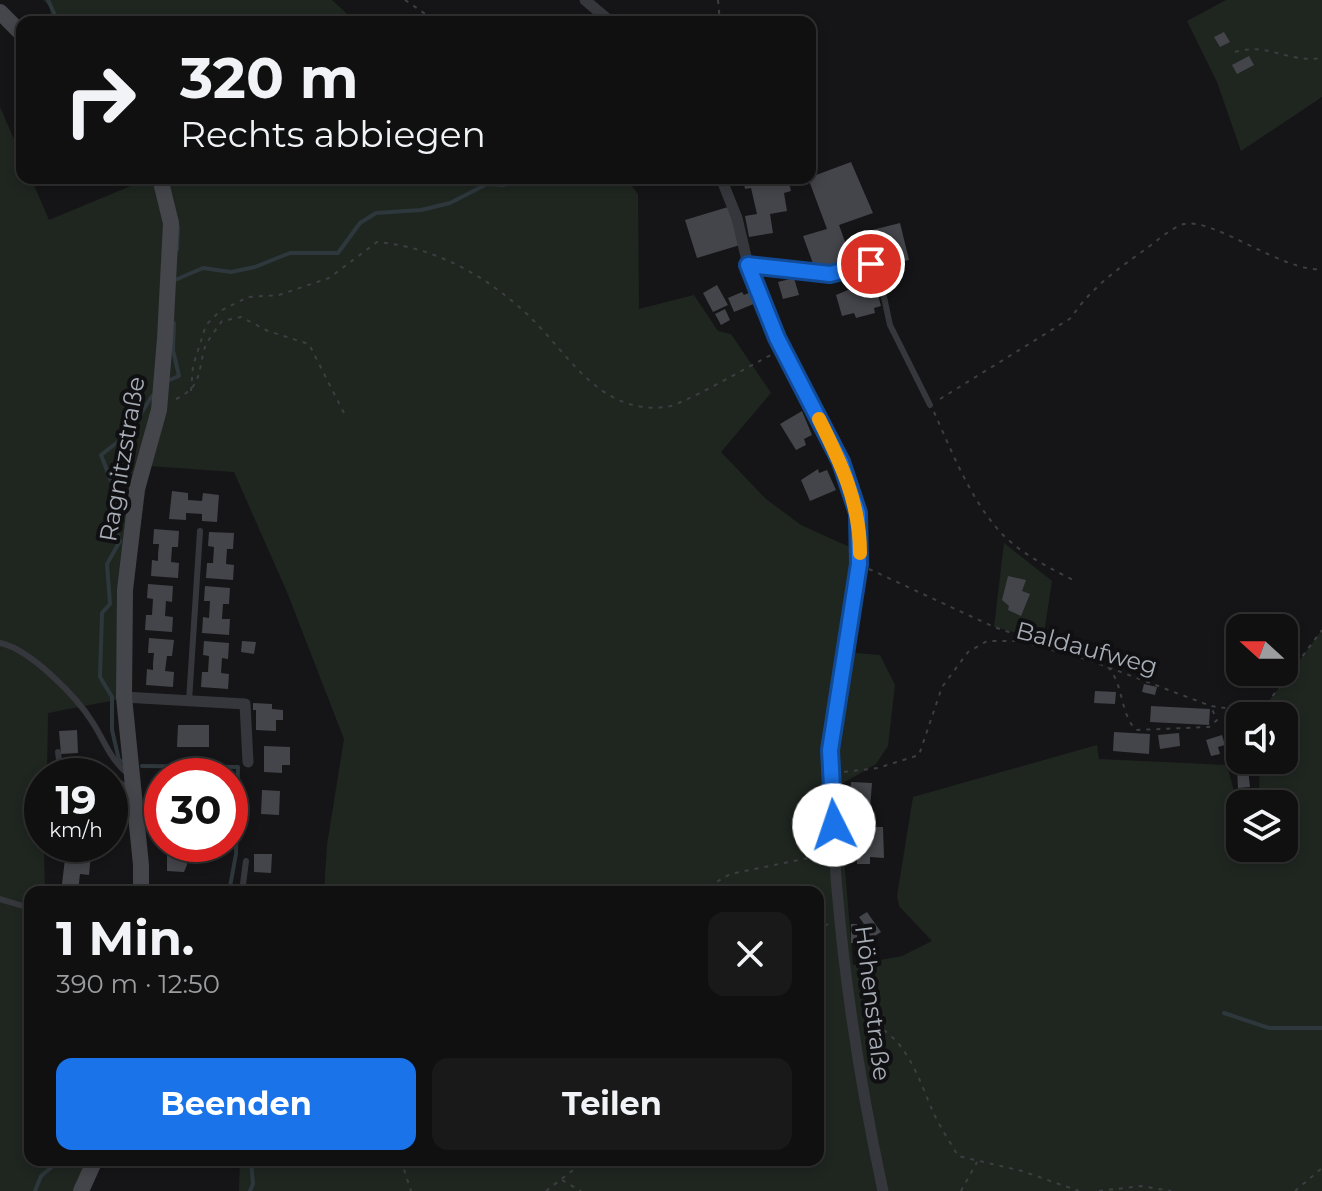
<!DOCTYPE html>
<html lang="de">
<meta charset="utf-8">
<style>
:root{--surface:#101011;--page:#19191a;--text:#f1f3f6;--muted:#9c9d9f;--line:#303031;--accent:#1a73e8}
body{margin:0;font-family:Montserrat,sans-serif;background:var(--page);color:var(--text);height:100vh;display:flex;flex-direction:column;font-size:30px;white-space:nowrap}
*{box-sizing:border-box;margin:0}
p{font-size:26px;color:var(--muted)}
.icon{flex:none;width:44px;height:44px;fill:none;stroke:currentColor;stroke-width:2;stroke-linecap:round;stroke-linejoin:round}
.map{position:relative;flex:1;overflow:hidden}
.panel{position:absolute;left:24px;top:886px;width:800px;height:280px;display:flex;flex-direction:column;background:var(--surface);border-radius:16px;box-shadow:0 4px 12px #0003,0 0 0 2px var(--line)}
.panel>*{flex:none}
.guide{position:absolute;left:16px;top:16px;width:800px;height:168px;border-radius:16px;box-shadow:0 4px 12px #0003,0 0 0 2px var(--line);background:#101011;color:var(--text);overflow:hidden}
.needle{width:52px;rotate:291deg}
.fabs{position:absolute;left:1226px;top:614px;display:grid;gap:16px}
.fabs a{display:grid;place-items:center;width:72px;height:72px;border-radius:16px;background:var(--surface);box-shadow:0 4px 12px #0003,0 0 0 2px var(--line);font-size:40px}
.speed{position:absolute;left:24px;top:758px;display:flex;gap:16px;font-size:40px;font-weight:700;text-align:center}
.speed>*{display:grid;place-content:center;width:104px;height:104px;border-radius:50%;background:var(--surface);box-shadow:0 4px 12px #0003,0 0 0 2px var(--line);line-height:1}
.speed small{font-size:20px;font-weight:400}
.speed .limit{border:12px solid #d22;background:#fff;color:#111}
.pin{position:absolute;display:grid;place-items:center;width:68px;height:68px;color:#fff;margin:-34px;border:4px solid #fff;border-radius:50%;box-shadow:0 2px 8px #0007}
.me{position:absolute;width:88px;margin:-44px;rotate:356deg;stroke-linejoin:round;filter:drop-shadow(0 0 6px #0008)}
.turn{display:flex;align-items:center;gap:28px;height:168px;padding:0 32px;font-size:36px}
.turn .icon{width:104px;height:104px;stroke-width:2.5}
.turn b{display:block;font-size:56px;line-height:68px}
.round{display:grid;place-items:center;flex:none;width:84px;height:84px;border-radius:16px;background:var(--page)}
.head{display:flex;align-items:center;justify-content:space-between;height:136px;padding:0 32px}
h1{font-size:48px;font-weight:700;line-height:60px}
.primary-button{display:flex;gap:16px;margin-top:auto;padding:16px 32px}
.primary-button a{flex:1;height:92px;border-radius:16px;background:var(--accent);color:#fff;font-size:32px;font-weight:700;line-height:92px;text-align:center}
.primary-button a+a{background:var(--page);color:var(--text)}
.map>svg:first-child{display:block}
.green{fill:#1f2620;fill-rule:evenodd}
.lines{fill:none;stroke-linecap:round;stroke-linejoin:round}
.stream{stroke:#2d373c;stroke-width:4}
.building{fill:#44454a}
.path{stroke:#3c3e42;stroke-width:2;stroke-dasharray:4 6;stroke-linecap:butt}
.lane{stroke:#36373c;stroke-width:6}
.street{stroke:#36373c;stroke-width:11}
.secondary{stroke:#44464b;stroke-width:16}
.route-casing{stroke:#114b97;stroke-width:20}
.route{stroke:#1a73e8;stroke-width:14}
.slow{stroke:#f59e0b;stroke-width:14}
.labels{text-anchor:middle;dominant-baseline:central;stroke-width:8;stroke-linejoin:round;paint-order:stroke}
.street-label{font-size:24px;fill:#a7adb6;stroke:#101012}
</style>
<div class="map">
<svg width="1322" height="1191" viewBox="0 0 1322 1191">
<rect width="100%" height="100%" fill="#151517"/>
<path class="green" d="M43 0H332L356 22H51L50 7Z
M1226 0H1322V97L1241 151 1217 82 1187 21Z
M0 107 22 158V178H31L49 220 150 178H626L638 194 639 309 694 295 718 331 731 334 771 393 721 452 766 499 801 525 865 554 845 652 880 655 895 685 888 746 876 764 838 786 853 965 902 956 932 941 899 906 897 896 913 797 1097 745 1099 759 1227 765 1237 803 1259 795 1260 760H1284V716L1260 713 1322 630V1191H239L240 1160H818V892H324L327 845 344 739 287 592 234 472 149 466 129 603 131 697 48 713 47 776H42L45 892H30V1160H87L75 1191H0ZM1240 804H1284V848H1240Z
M1004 543 1052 581 1043 640 994 627Z"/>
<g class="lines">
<path class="stream" d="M48 0 58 22
M177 250 178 227
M175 280 203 268 231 272 255 267 290 253H338L360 223 376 213 421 210 450 203 487 184 503 185 535 178
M167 381 179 376 173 350 174 323
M123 762 119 760 112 730V697L100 677 102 613 110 604 107 564 120 541 112 518 115 491 101 455 129 433 152 396
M142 766 238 767 236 854 229 892
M1224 1013 1269 1028H1322
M35 1191 41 1176 60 1160
M250 1191 253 1184 251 1160"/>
</g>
<path class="building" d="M1224 32 1230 42 1220 47 1214 37Z
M1249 56 1254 65 1237 74 1232 65Z
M851 162 873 213 839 225 853 264 832 272 815 269 803 236 827 229 808 178Z
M743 178H788L791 191 784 193 787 211 770 214 773 233 749 237 745 216 757 214 751 188 745 189Z
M728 207 740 245 697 258 685 220Z
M900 223 909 260 880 267 872 230Z
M794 278 799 295 783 299 778 282Z
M862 284 863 287 875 284 881 306 874 308 875 313 856 318 854 313 842 316 836 295Z
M717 285 728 305 713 312 703 293Z
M742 292 744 295 751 292 756 303 734 312 728 298Z
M725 309 730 320 721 325 715 314Z
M802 411 812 435 804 439 806 445 796 450 780 424Z
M818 469 819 473 827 470 836 490 810 501 801 480Z
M172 491 188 493V500L202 501 203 493 219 495 217 522 202 521V514L186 513V520L169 519Z
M154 529 179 531 178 547H172L171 562 179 563 178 578 151 576 152 560 158 561V554L159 544H153Z
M209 532 234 533 233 549H227L226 564 234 565 233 580 206 578 207 563H213L214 547 208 546Z
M1008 576 1026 580 1022 591 1030 594 1021 616 1008 610 1009 606 1002 600Z
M148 584 173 586 172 602 166 601 165 616 173 617 172 632 145 630 146 615H152L153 599 147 598Z
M205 586 230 588 229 604H223L222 619H230L229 635 202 633 203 617 209 618 210 601H204Z
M149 638 174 640 172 656H167L165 671 174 672 173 687 146 685 147 669 153 670V663L154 653H148Z
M204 641 229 643 228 659 222 658 221 673 229 674 228 689 201 687 202 672H208L209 656 203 655Z
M242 641 256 642 254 654 241 652Z
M1144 684 1157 687 1155 695 1142 692Z
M1095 691 1116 692 1115 704 1094 703Z
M253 703 272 704V709L283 710V720H276V731L256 730V710H253Z
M1151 706 1210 709 1209 725 1150 722Z
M178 725H209V747H177Z
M77 730 78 753 61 754 59 731Z
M1114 732 1150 734 1149 754 1113 751Z
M1179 733 1180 746 1160 749 1158 735Z
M1222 735 1225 745 1218 747 1220 754 1211 756 1206 740Z
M264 746 290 747V765H282V773L264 772Z
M1248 769 1250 787 1238 788 1237 770Z
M851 782 872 783 870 809 849 808Z
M262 790 280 791 279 815 261 814Z
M857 814V826H845V815Z
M848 827 862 828V833H872V827H883L884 858 870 857V864H857V848L847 847Z
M167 847 185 848 187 865 184 872 167 871Z
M72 852 91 854 89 875 80 874 78 892H61L65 859H72Z
M254 854H272L271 873 254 872Z
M867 912 881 932 867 941 858 927 864 924 859 917Z
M851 924H857V943H851Z"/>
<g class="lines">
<path class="path" d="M405 0 437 22
M718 0 720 22
M1235 52C1267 42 1287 63 1322 58
M191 391 193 366 206 325 220 311 248 297 279 295 329 278 377 242C435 247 487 276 529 316 568 353 599 415 666 407 683 405 751 365 771 355
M176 399C201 387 198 374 204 350 207 340 216 330 222 321L241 317 268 331 309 344 346 417
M940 399 1071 318C1090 289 1115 271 1143 251 1155 243 1170 228 1184 224 1213 217 1284 273 1322 269
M934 412C951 450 968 493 995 526 1016 552 1048 567 1077 582
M869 569 994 627 1077 655
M1108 667C1124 685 1120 714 1136 730L1209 727 1217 720 1211 707
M844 772 878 768 919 755 942 687 968 652 987 641H1018L1089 660 1211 706 1260 713 1322 630
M372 892H417
M700 892 730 874 824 855
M818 931 828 924
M866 1021C906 1035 918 1077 933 1112 940 1127 950 1142 958 1156L1022 1171 1079 1191
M401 1160 411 1191
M562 1180 581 1191
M546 1191 586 1160
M961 1191 977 1162
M1099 1191 1141 1186 1171 1191
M1295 1191 1322 1168"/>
<path class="lane" d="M748 265 830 274 871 264 879 274 890 325 930 405
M0 643C30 649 77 697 93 723 105 742 110 759 128 774
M189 701 200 531
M58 752 59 760 108 776
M110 777 134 791 110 785
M242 892 246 861
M0 899 30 908"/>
<path class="street" d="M585 0 611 22
M721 178 737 218 748 265 777 338 841 462 858 513 859 564 830 750C832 897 852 1047 883 1191
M124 697 245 704 248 762"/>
<path class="secondary" d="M0 12 22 34
M141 892V865L124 697 125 590 137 489 159 410 165 339 171 223 160 178
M81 1191 95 1160"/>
</g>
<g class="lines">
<g class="route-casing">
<path id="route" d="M834 825 830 750 859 564 858 513 841 462 777 338 748 265 830 274 871 264"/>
</g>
<use href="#route" class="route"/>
<path class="slow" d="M819 419C841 463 860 503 860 553"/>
</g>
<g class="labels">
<g class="street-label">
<text transform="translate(122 459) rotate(-80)">Ragnitzstraße</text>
<text transform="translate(1087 648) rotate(15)">Baldaufweg</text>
<text transform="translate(873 1003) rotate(83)">Höhenstraße</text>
</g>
</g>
</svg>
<div class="fabs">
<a><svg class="needle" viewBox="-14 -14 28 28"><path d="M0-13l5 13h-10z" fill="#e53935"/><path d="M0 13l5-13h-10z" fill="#9c9d9f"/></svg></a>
<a><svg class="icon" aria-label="sound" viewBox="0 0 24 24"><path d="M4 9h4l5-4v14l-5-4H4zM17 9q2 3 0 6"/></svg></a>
<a><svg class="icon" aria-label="layers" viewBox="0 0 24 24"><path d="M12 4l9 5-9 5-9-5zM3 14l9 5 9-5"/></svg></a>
</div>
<div class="speed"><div>19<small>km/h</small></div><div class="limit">30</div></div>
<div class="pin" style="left:871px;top:264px;background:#d93025"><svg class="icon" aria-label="arrive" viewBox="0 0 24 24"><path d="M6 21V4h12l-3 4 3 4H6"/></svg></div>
<svg class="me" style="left:834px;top:825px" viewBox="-20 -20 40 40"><circle r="19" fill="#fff"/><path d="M0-13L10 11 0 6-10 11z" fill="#1a73e8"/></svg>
<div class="guide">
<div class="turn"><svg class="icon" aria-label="right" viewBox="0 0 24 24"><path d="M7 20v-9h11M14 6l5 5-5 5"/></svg><div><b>320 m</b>Rechts abbiegen</div></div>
</div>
<section class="panel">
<div class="head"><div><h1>1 Min.</h1><p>390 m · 12:50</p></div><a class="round"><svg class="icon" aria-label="close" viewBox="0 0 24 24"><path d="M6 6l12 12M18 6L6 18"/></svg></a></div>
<div class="primary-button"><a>Beenden</a><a>Teilen</a></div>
</section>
</div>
